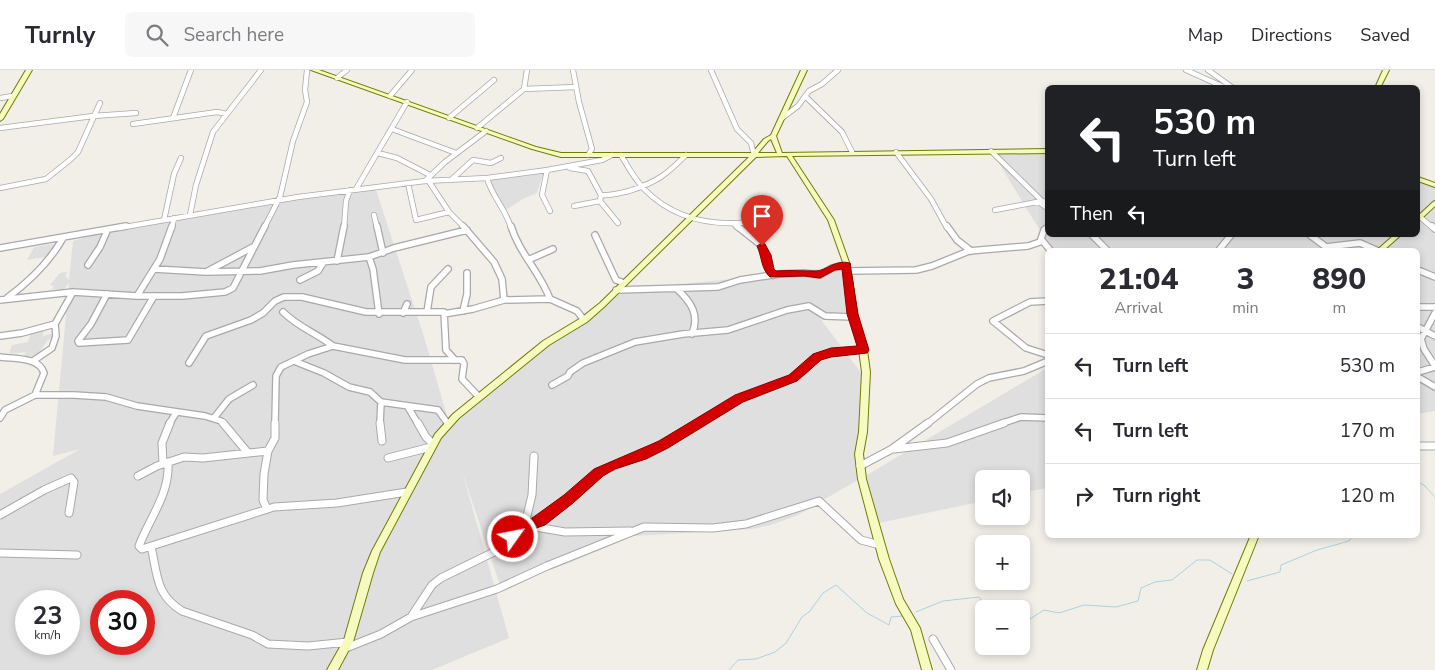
<!DOCTYPE html>
<meta charset="utf-8">
<style>
:root{--surface:#fff;--page:#f7f7f7;--text:#2b2b33;--muted:#7c7c81;--line:#e1e1e2}
body{margin:0;font-family:"Nunito Sans",sans-serif;background:var(--page);color:var(--text);height:100vh;display:flex;flex-direction:column;font-size:19px;white-space:nowrap}
*{box-sizing:border-box;margin:0}
p{font-size:16px;color:var(--muted)}
.icon{flex:none;width:28px;height:28px;fill:none;stroke:currentColor;stroke-width:2;stroke-linecap:round;stroke-linejoin:round}
.map{position:relative;flex:1;overflow:hidden}
.details{position:absolute;left:1045px;top:178px;width:375px;height:290px;display:flex;flex-direction:column;background:var(--surface);border-radius:8px;box-shadow:0 2px 8px #0003}
.details>*{flex:none}
.guide{position:absolute;left:1045px;top:15px;width:375px;height:152px;border-radius:8px;box-shadow:0 2px 8px #0003;background:#202124;color:#fff;overflow:hidden}
.tools{position:absolute;left:975px;top:400px;display:grid;gap:10px}
.tools a{display:grid;place-items:center;width:55px;height:55px;border-radius:8px;background:var(--surface);box-shadow:0 2px 8px #0003;font-size:25px}
.speed{position:absolute;left:15px;top:520px;display:flex;gap:10px;font-size:25px;font-weight:700;text-align:center}
.speed>*{display:grid;place-content:center;width:65px;height:65px;border-radius:50%;background:var(--surface);box-shadow:0 2px 8px #0003;line-height:1}
.speed small{font-size:12px;font-weight:400}
.speed .limit{border:8px solid #d22;background:#fff;color:#111}
.pin{position:absolute;display:grid;place-items:center;width:42px;height:42px;color:#fff;margin:-51px -21px;border-radius:50% 50% 50% 0;rotate:-45deg;box-shadow:0 0 5px #0007}
.pin .icon{rotate:45deg}
.me{position:absolute;width:55px;margin:-28px;rotate:57deg;stroke-linejoin:round;filter:drop-shadow(0 0 4px #0008)}
.turn{display:flex;align-items:center;gap:18px;height:105px;padding:0 25px;font-size:22px}
.turn .icon{width:65px;height:65px;stroke-width:2.5}
.turn b{display:block;font-size:35px;line-height:42px}
.then{display:flex;align-items:center;height:48px;padding:0 25px;background:#0003;gap:10px;font-size:19px}
.eta{display:flex;justify-content:space-evenly;align-items:center;height:85px;text-align:center}
.eta b{font-size:30px;font-weight:800;line-height:35px}
ul{padding:0;list-style:none}
li{display:flex;align-items:center;gap:15px;height:65px;padding:0 25px;border-top:1px solid var(--line)}
li div{flex:1}
li b{display:block;font-size:19px}
li em{font-style:normal}
header{display:flex;align-items:center;gap:30px;box-sizing:border-box;height:70px;padding:0 25px;background:var(--surface);border-bottom:1px solid var(--line)}
header strong{font-size:24px}
nav{display:flex;gap:28px;margin-inline-start:auto;font-size:18px}
.search{width:350px;height:45px;background:var(--page);display:flex;align-items:center;gap:12px;box-sizing:border-box;padding:0 18px;border-radius:8px;color:var(--muted);font-size:19px}
.map>svg:first-child{display:block}
.residential{fill:#e0dfdf;fill-rule:evenodd}
.lines{fill:none;stroke-linecap:round;stroke-linejoin:round}
.stream{stroke:#aad3df;stroke-width:1}
.street-far2-casing{stroke:#a9a9a9;stroke-width:6}
.street-far1-casing{stroke:#a9a9a9;stroke-width:8}
.street-casing{stroke:#a9a9a9;stroke-width:9}
.secondary-casing{stroke:#707d05;stroke-width:2}
.street-far2{stroke:#fff;stroke-width:4.5}
.street-far1{stroke:#fff;stroke-width:5.5}
.street{stroke:#fff;stroke-width:7}
.secondary{fill:#f7fabf;fill-rule:evenodd}
.route{fill:#d40000;stroke:#8a0000}
</style>
<header>
<strong>Turnly</strong>
<div class="search"><svg class="icon" aria-label="search" viewBox="0 0 24 24"><circle cx="10" cy="10" r="6"/><path d="M15 15l6 6"/></svg>Search here</div>
<nav><a>Map</a><a>Directions</a><a>Saved</a></nav>
</header>
<div class="map">
<svg width="1435" height="600" viewBox="0 0 1435 600">
<rect width="100%" height="100%" fill="#f2efe9"/>
<path class="residential" d="M1047 81 1048 165H1418V112L1435 117V341L1418 344V180H1052L992 82Z
M545 98 537 123 523 129 503 142 488 119 489 107Z
M375 117 426 273 449 353 617 220 754 207 847 195 853 244H824L813 239 862 304V408L1047 298V418L1021 423V409H984V431L874 454 861 408 798 445 771 455 752 459 633 466 574 491 501 518 462 401 509 568 432 600H0V424L80 379 53 386 69 213 63 220 52 219 54 216 50 215 60 203 67 202 65 206 69 210 73 171 107 161 276 131ZM26 531H69V574H26ZM101 531H144V574H101Z
M59 173 50 186 27 190 34 177Z
M44 258 43 266 54 263V266L47 271 35 289 22 288 26 282 9 284 12 275 28 272 31 262Z"/>
<g class="lines">
<path class="stream" d="M1418 412 1425 416 1435 427
M1247 511 1280 502 1281 495 1317 480 1349 471 1353 465
M916 542 943 531 979 527 988 539
M1021 549H1030L1044 540 1059 543 1084 535 1116 537 1138 531 1141 518 1155 512 1172 510 1197 490H1210L1232 504
M729 600 738 590 756 589 775 582 786 573 802 547 810 541 823 523 836 515 867 543 889 555 891 547 903 546"/>
<g class="street-far2-casing">
<path id="street-far2" d="M573 0 579 32 592 79 588 85
M711 0 737 59 751 73 754 85
M1186 0 1226 18
M1208 0 1233 18
M337 8 347 0
M524 19 527 0
M390 26 412 0
M805 26 842 62 852 82
M0 28 13 26
M173 48 191 0
M449 48 494 10
M782 48 798 36 809 21 822 14 838 0
M133 54 217 42 227 44
M0 58 93 46 136 43
M477 58 524 19 576 17
M392 59 456 83
M991 81 1042 131 1048 133
M896 82 931 129 947 158
M378 83 397 88 430 105
M621 85C628 97 635 110 645 120 679 154 726 158 771 149
M570 98 588 101 601 125 600 131 618 153
M547 100 542 125 550 141
M487 108C492 127 506 139 511 158
M428 110 449 142 465 158
M451 110 473 90 491 93 501 88
M425 111 445 92 486 61
M408 113 416 150 449 142
M0 118 46 109 71 89 78 82 100 33
M356 119 407 32
M601 125C611 126 619 123 629 121 657 112 666 105 686 85
M1039 132 1048 139
M574 136 600 131
M995 140 1042 131
M190 145 196 115 213 62 261 0
M374 145 377 158
M1420 147 1433 158
M164 150 174 104 181 88
M735 155 738 158
M119 158 298 127 425 111 487 108 547 100 602 90 612 85
M172 158 174 148
M264 158 280 127 293 71 307 32 305 20 307 0
M344 158 346 131 350 120"/>
</g>
<g class="street-far1-casing">
<path id="street-far1" d="M377 156 383 183
M463 156 494 192 502 209 504 230
M511 156C519 183 540 202 550 229L577 241 584 250
M737 156 761 175 769 199 774 205
M947 156 957 170 971 181
M1432 156 1435 159
M595 165 616 210 624 213
M1092 165 1107 180
M1310 165 1326 177 1360 173 1376 180
M1041 169 1050 180
M0 178 126 156
M1219 180 1231 165
M369 187 373 199 379 244
M528 190 553 179
M337 191 344 156
M88 195 100 177 107 161
M154 199 206 202 260 201 293 195 369 187 394 178 467 160
M1418 200 1435 207
M208 201 253 177
M848 201 916 200 932 196 969 181 1028 176 1040 172 1044 160 1048 157
M300 210 318 201 323 193
M677 219C691 232 700 245 692 264
M616 220 718 217 740 210 779 204 804 203 820 205 832 198 847 195
M107 224 91 254 78 271 79 273 128 270 154 226
M137 226 160 189 172 156
M7 228C30 211 49 193 63 168
M0 230 73 222 137 226H182L225 222 233 218 265 156
M1048 231 1030 232 993 251 1026 278 1048 285
M1418 237H1435
M463 241 467 224V203
M283 242C298 257 316 263 333 276
M427 242 431 217 448 199
M403 243 407 234
M1435 243 1421 269 1424 279 1435 296
M444 244 473 239 504 230 550 229
M1418 257 1435 266
M0 266 22 263 55 254
M0 287C15 289 39 287 44 303L35 325
M33 291 52 278 56 266 55 254 73 222
M294 291 324 303 349 317 370 322 381 332 438 340 448 354
M189 293 206 266 251 250 263 243 275 231 284 227H302L366 242H444L446 280 455 290
M1418 302 1435 297
M1418 307 1435 317
M552 315 568 306 570 302 583 293 635 272 683 264 728 260 787 240 809 236 825 246 853 247
M408 337 418 354
M0 348 5 340 35 325H74L106 327 137 336 205 346 221 351 224 354
M214 348 229 329 253 315
M169 354 176 343
M275 354 276 306 281 297 308 284 333 276 405 290H462L464 294 462 309 479 327
M380 354 381 332
M696 354 739 328 793 308 804 301 817 287 831 283 863 280
M927 354 977 314 989 308 1024 301 1048 291
M1000 354 1021 347 1048 348"/>
</g>
<g class="street-casing">
<path id="street" d="M223 353 248 383
M380 353 382 371
M418 353 426 367 433 374
M1418 376H1435
M894 379 947 373 1004 353
M388 388 431 377
M168 392C170 424 150 447 139 476L142 479 274 437 337 433 407 422
M163 394 162 373 170 353
M860 396 892 379 928 353
M138 406 157 396 184 387 203 388 268 381
M267 439 263 430 264 404 268 381 275 368V353
M0 445 44 420 71 408 74 412 69 443
M530 456 548 445 598 402 642 385 698 353
M530 456 565 462 630 461
M151 477C158 505 155 524 182 541L252 565 268 574 308 576 348 572
M0 483 77 485
M411 547 432 515 441 508 500 479 525 454 532 425 534 386
M933 569 951 600
M346 578 381 564 411 547 497 519 547 496 644 457 713 458 746 454 819 431 861 470 880 475"/>
</g>
<g class="secondary-casing">
<path id="secondary" d="M26 0H32L3 49 0 51V44Z
M311 0H319L536 77 561 83H752L764 69 771 65 801 0H807L776 66 782 83 1048 79V83L792 86 834 150 850 195 857 244 867 280 870 302 867 362 863 384 866 409 889 489 903 529 920 558 932 600H922L911 560 896 534 879 489 858 409 855 384 859 362 862 302 859 280 849 244 844 195 828 150 787 86 756 87 604 237 587 252 549 275 459 348 441 368 380 482 373 503 353 572 338 600H327L344 570 363 503 372 481 435 364 453 344 543 271 581 248 600 233 749 87H561L532 79ZM771 69 777 83H758L768 71Z
M1383 0H1389L1380 18H1375Z
M1418 107 1435 113V117L1418 111Z
M1435 131V136L1420 150 1418 151V146L1433 132Z
M1394 165H1401L1384 180H1377Z
M1251 465H1259L1213 580 1207 600H1197L1203 580Z"/>
</g>
<use href="#street-far2" class="street-far2"/>
<use href="#street-far1" class="street-far1"/>
<use href="#street" class="street"/>
<use href="#secondary" class="secondary"/>
</g>
<path class="route" d="M762 173 765 174 771 185 774 199 776 201C790 200 803 201 816 201 826 201 835 189 850 193L858 244 869 280 867 283 831 287 821 290 797 311 743 332 668 378 646 389 615 399 603 406 573 433 545 455 528 461 518 471 513 473 508 471 506 467 521 450H529L535 446 564 425 594 399 659 371 735 325 789 305 813 284 831 278 857 276 847 244 842 199 835 200 820 208 804 206 770 207C761 199 762 187 757 176Z"/>
</svg>
<div class="tools">
<a><svg class="icon" aria-label="sound" viewBox="0 0 24 24"><path d="M4 9h4l5-4v14l-5-4H4zM17 9q2 3 0 6"/></svg></a>
<a>+</a>
<a>−</a>
</div>
<div class="speed"><div>23<small>km/h</small></div><div class="limit">30</div></div>
<div class="pin" style="left:762px;top:176px;background:#d93025"><svg class="icon" aria-label="arrive" viewBox="0 0 24 24"><path d="M6 21V4h12l-3 4 3 4H6"/></svg></div>
<svg class="me" style="left:513px;top:467px" viewBox="-20 -20 40 40"><circle r="17" fill="#d40000" stroke="#fff" stroke-width="3"/><path d="M0-11L8 9 0 5-8 9z" fill="#fff"/></svg>
<div class="guide">
<div class="turn"><svg class="icon" aria-label="left" viewBox="0 0 24 24"><path d="M17 20v-9H6M10 6l-5 5 5 5"/></svg><div><b>530 m</b>Turn left</div></div>
<div class="then">Then<svg class="icon" aria-label="left" viewBox="0 0 24 24"><path d="M17 20v-9H6M10 6l-5 5 5 5"/></svg></div>
</div>
<section class="details">
<div class="eta">
<div><b>21:04</b><p>Arrival</p></div>
<div><b>3</b><p>min</p></div>
<div><b>890</b><p>m</p></div>
</div>
<ul>
<li><svg class="icon" aria-label="left" viewBox="0 0 24 24"><path d="M17 20v-9H6M10 6l-5 5 5 5"/></svg><div><b>Turn left</b></div><em>530 m</em></li>
<li><svg class="icon" aria-label="left" viewBox="0 0 24 24"><path d="M17 20v-9H6M10 6l-5 5 5 5"/></svg><div><b>Turn left</b></div><em>170 m</em></li>
<li><svg class="icon" aria-label="right" viewBox="0 0 24 24"><path d="M7 20v-9h11M14 6l5 5-5 5"/></svg><div><b>Turn right</b></div><em>120 m</em></li>
</ul>
</section>
</div>
